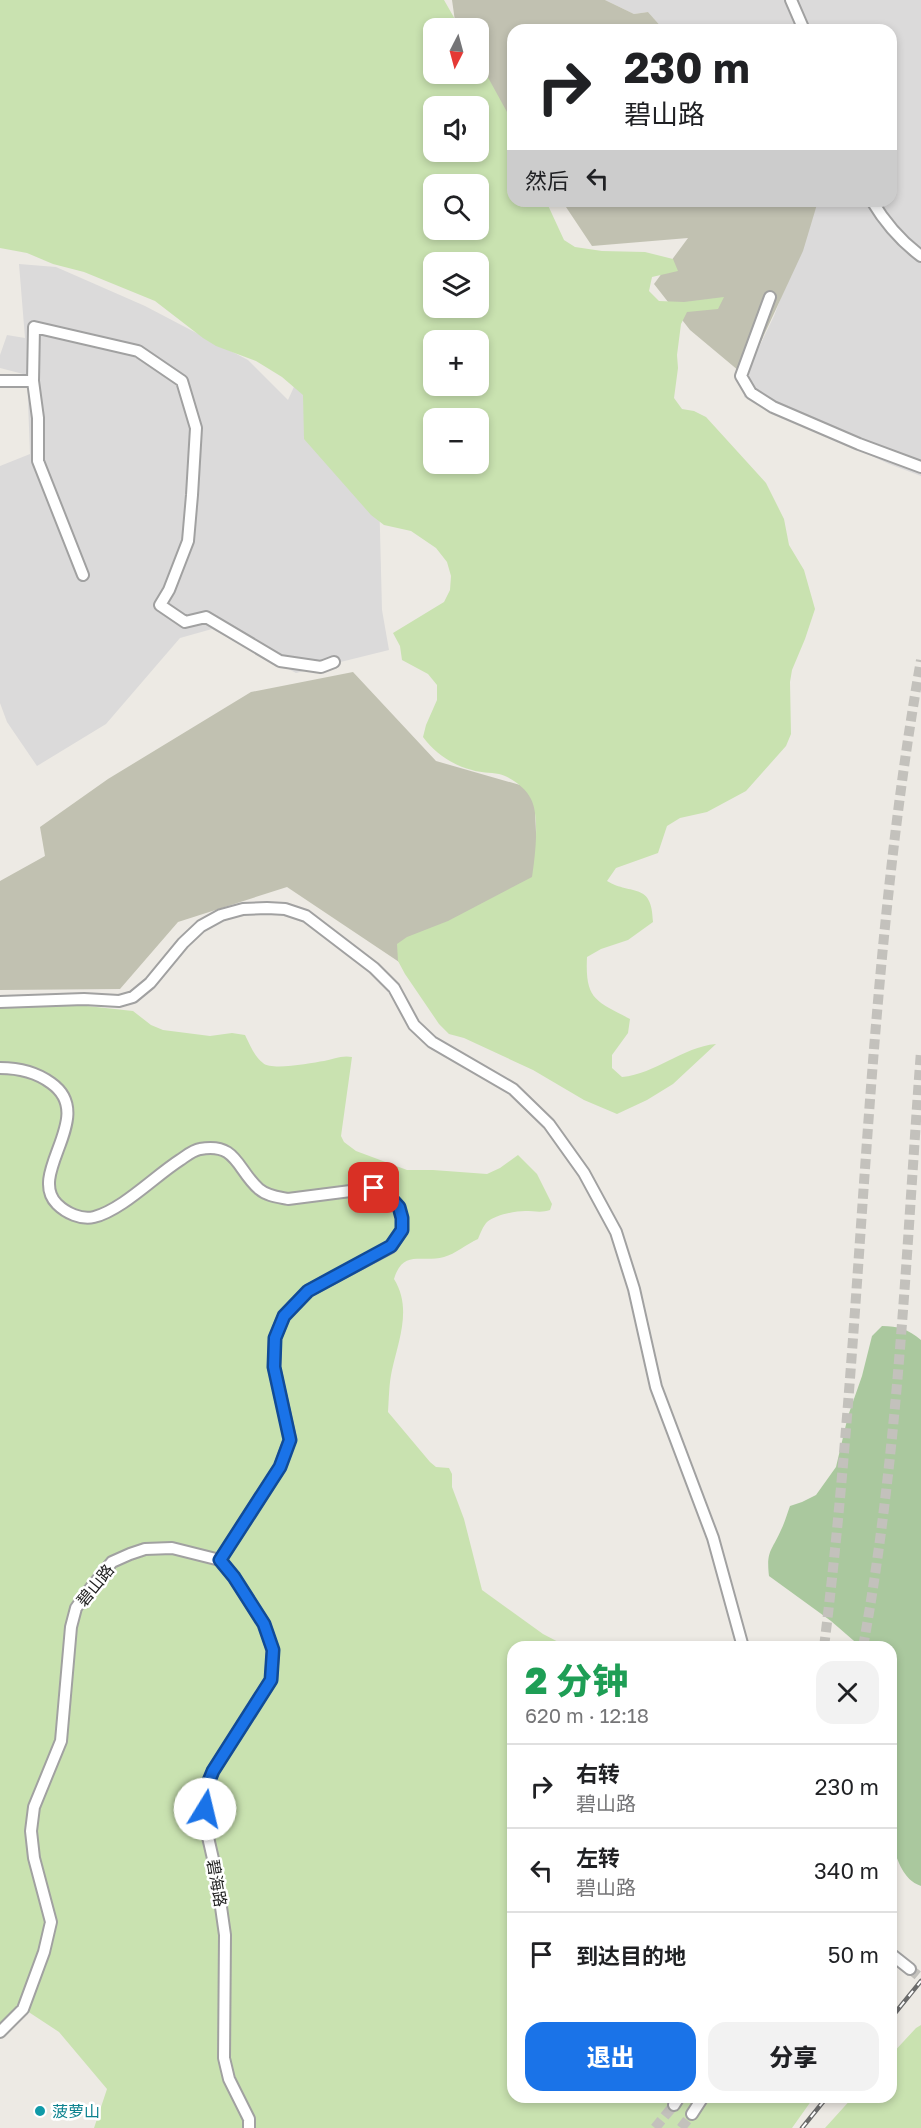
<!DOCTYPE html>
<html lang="zh">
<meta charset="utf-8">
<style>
:root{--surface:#fff;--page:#f2f2f2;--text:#202124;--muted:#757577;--line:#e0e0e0;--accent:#1a73e8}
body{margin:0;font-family:"Golos Text","Noto Sans SC",sans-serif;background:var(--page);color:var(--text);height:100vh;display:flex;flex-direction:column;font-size:22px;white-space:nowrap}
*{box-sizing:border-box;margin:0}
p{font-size:20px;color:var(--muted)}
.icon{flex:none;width:33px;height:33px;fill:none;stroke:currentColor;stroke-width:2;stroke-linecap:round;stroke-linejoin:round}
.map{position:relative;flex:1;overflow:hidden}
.panel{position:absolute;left:507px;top:1641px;width:390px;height:462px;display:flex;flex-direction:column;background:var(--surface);border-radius:18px;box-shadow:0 3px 9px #0003}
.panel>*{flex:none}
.banner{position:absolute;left:507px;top:24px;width:390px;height:183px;border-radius:18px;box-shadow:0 3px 9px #0003;background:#fff;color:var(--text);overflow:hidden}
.needle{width:39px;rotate:186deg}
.tools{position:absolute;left:423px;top:18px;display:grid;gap:12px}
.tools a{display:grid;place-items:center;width:66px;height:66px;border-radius:12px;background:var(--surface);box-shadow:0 3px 9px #0003;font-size:30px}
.pin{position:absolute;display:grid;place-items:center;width:51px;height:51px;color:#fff;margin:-26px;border-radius:12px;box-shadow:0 3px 9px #0006}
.me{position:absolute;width:66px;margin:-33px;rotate:9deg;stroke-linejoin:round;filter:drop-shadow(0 0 4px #0008)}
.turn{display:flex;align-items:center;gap:21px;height:126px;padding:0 18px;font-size:27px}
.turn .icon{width:78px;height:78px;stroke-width:2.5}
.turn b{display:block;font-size:42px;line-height:51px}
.then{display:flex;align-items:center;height:57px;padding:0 18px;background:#0003;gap:12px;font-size:22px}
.round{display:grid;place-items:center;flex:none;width:63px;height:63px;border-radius:18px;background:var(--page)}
.summary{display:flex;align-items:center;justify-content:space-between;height:102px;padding:0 18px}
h1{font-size:36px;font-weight:800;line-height:45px;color:#1e9e55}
.cta{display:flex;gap:12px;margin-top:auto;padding:12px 18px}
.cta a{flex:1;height:69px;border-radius:18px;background:var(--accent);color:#fff;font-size:24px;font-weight:800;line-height:69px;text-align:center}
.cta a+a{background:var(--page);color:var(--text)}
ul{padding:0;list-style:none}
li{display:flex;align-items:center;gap:18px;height:84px;padding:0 18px;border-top:2px solid var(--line)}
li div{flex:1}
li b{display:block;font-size:22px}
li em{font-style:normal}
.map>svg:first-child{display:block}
.residential{fill:#dbdada}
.construction{fill:#c1c1b1}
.grass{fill:#c9e2b0;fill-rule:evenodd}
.forest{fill:#aac89e}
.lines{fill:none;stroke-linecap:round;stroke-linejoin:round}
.minor-tunnel{stroke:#c3c1bc;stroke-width:10;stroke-dasharray:10 5;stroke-linecap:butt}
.minor-casing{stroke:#a1a1a1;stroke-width:14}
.minor{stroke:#fff;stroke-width:10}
.rail-casing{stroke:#6b6b6b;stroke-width:4.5}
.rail{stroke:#fff;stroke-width:2;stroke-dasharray:7;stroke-linecap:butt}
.route-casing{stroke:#114b97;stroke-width:15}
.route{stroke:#1a73e8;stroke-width:10}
.culture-dot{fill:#0f9aa8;stroke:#fff;stroke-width:2}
.labels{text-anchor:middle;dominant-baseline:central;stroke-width:5;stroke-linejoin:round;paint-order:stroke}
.street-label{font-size:16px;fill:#1d1d1d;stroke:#fff}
.culture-label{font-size:16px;fill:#0d838f;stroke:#fff;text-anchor:start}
</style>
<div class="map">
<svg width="921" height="2128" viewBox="0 0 921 2128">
<rect width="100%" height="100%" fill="#edeae4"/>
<path class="residential" d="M605 0H921V476L889 464 744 397 745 376 774 316 818 201H891V30H664L648 12 634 14Z
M19 264 56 267 145 306 248 360 288 400 313 345 379 492 382 610 389 650 296 673 212 629 180 638 106 724 37 766 7 722 0 703V466L30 454 27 375 0 368V355L7 335 25 338Z"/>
<path class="construction" d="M452 0H605L634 14 648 12 664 30H513V134L478 74V28H456Z
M562 201H818L803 251 745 376 690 330 654 284 688 238 592 246Z
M353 672 436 761 534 789 540 918 429 982 287 887 178 922 120 989 0 990V881L45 856 40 827 108 779 251 692Z"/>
<path class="grass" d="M0 0H444L460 28H434V74H478L479 61 513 123V201H546L564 240 575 247 602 251 645 252 673 259 678 271 652 277 649 291 659 301 684 302 724 297 718 309 687 312 681 324 677 355 678 368 674 398 682 409 694 411 706 417 766 483 784 519 789 545 804 570 815 609 805 639 792 670 790 682 791 734 786 746 746 791 707 812 680 818 667 826 658 853 616 868 607 881C632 896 652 881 653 922L628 940 601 949 587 957C585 999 595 1001 630 1019L628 1033 612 1055V1068L622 1077C656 1074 682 1047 716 1044L673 1084 647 1100 617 1114 584 1100 533 1070 464 1038 449 1034 439 1024 405 974 398 961 397 944 407 937 448 921 532 877C535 858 540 816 531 799 526 788 511 777 499 774 490 772 480 773 472 770 452 765 435 753 423 737L426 725 437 700V685L428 674 402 660 400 646 393 633 444 602 450 590 451 576 447 562 436 548 411 531 384 525 371 515 304 439 303 395 282 377 256 361 216 346 203 338 155 301 84 272 53 264 27 253 0 248ZM434 106H478V152H434ZM434 184H478V230H434ZM434 262H478V308H434ZM434 340H478V386H434ZM434 418H478V464H434Z
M59 1003 133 1011 151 1025 163 1030 210 1036 232 1033 245 1035C250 1045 254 1056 263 1063 272 1071 311 1063 324 1061 333 1059 342 1055 352 1057L341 1136 344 1142 356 1151 407 1170H433L487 1174 500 1168 518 1155 537 1174 552 1204 550 1210C542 1213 534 1211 525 1211 515 1211 495 1215 487 1222 483 1226 480 1234 478 1239 467 1244 455 1254 444 1257 421 1263 403 1249 394 1279 412 1308 399 1339 392 1370 389 1383 389 1398 388 1412L430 1462 436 1467 449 1468 452 1474V1487L464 1519 482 1590 543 1634 568 1647H513V2097H814L792 2128H94L107 2089 59 2032 21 2007 0 2030V1005Z
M921 2025V2128H825L853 2097H891V2055L916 2028Z"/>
<path class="forest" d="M882 1326C898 1326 908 1329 921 1340V1886C902 1879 899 1861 891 1844V1647H861L831 1621 769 1576C766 1550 772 1551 781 1530 785 1522 787 1514 790 1506L802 1502 816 1495 836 1467 848 1416 862 1376 872 1336Z"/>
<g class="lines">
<path class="minor-tunnel" d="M824 1647C865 1319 863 986 921 660
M863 1647C899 1451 906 1250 921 1051
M910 1969 921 1978
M655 2128 674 2105
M681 2128 692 2114"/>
<g class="minor-casing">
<path id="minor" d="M791 0 804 30
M872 201C884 221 902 242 921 256
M770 297 741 376 751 393 773 407 859 444 921 467
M0 381H33
M83 575 38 461V418L33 381 34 327 138 351 182 381 196 428 192 495 188 541 169 590 160 605 185 622 206 617 280 661 321 667 334 662
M0 1002 84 999 119 1001 133 997 150 983 183 943 201 926 221 915 243 909 267 908 285 909 306 916 374 968 394 988 414 1025 432 1042 513 1089 549 1124 584 1173 616 1232 634 1289 656 1387 713 1538 743 1647
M0 1068C19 1068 36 1072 51 1083 98 1116 26 1173 57 1204 66 1213 81 1220 94 1217 122 1210 155 1176 180 1160 186 1156 193 1150 200 1149 237 1142 237 1170 259 1189 267 1196 278 1197 288 1199L374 1188 389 1196 399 1207 402 1218V1230L391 1247 308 1291 284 1316 275 1338 274 1367 290 1439 280 1467 220 1560 172 1548 145 1549 130 1554 112 1562 86 1594 76 1608 71 1627 61 1741 34 1807 31 1831 34 1858 51 1922 44 1952 23 2009 0 2032
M220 1560 234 1577 264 1624 273 1650 271 1680 213 1771 205 1793V1824L216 1872 225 1935 224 2058 229 2079 249 2119V2128
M891 1954 910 1969
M674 2105 679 2097
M692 2114 703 2097"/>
</g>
<use href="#minor" class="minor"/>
<g class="rail-casing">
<path id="rail" d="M891 2018 921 1981
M802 2128 827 2097"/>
</g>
<use href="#rail" class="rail"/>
</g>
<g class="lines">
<g class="route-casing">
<path id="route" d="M205 1809 204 1793 213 1771 271 1680 273 1650 264 1624 234 1577 220 1560 280 1467 290 1440 274 1367 275 1338 284 1316 308 1291 391 1246 402 1230V1218L399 1207 389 1196 374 1188"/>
</g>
<use href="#route" class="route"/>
</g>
<circle class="culture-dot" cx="40" cy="2111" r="6"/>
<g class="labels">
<g class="street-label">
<text transform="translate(95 1585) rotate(-51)">碧山路</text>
<text transform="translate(217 1883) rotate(80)">碧海路</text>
</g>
<g class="culture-label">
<text x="52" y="2111">菠萝山</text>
</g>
</g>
</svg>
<div class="tools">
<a><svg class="needle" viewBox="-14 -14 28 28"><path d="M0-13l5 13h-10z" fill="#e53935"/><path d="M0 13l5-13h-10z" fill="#757577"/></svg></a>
<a><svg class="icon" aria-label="sound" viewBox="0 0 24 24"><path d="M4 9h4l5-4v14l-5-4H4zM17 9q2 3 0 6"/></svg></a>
<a><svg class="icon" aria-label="search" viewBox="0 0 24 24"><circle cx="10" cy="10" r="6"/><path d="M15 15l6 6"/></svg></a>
<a><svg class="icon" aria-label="layers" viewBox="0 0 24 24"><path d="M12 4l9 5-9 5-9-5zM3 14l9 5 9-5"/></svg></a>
<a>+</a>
<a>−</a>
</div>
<div class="pin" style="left:374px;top:1188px;background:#d93025"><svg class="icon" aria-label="arrive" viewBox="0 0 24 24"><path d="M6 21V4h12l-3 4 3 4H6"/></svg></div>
<svg class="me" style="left:205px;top:1809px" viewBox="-20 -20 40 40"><circle r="19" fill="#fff"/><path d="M0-13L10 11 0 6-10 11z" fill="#1a73e8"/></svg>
<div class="banner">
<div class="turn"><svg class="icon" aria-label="right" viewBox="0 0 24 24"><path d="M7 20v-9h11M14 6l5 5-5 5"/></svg><div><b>230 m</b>碧山路</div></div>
<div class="then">然后<svg class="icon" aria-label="left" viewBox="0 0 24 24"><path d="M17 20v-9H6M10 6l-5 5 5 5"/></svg></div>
</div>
<section class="panel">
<div class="summary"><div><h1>2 分钟</h1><p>620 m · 12:18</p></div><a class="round"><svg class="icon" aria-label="close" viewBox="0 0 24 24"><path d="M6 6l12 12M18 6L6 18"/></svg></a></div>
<ul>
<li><svg class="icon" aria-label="right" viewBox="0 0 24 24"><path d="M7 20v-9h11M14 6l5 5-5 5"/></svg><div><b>右转</b><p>碧山路</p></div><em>230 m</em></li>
<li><svg class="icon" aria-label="left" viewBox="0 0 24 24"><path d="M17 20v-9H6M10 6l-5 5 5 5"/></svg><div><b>左转</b><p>碧山路</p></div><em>340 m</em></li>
<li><svg class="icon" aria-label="arrive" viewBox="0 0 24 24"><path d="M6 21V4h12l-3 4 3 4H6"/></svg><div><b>到达目的地</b></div><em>50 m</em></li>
</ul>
<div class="cta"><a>退出</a><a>分享</a></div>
</section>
</div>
